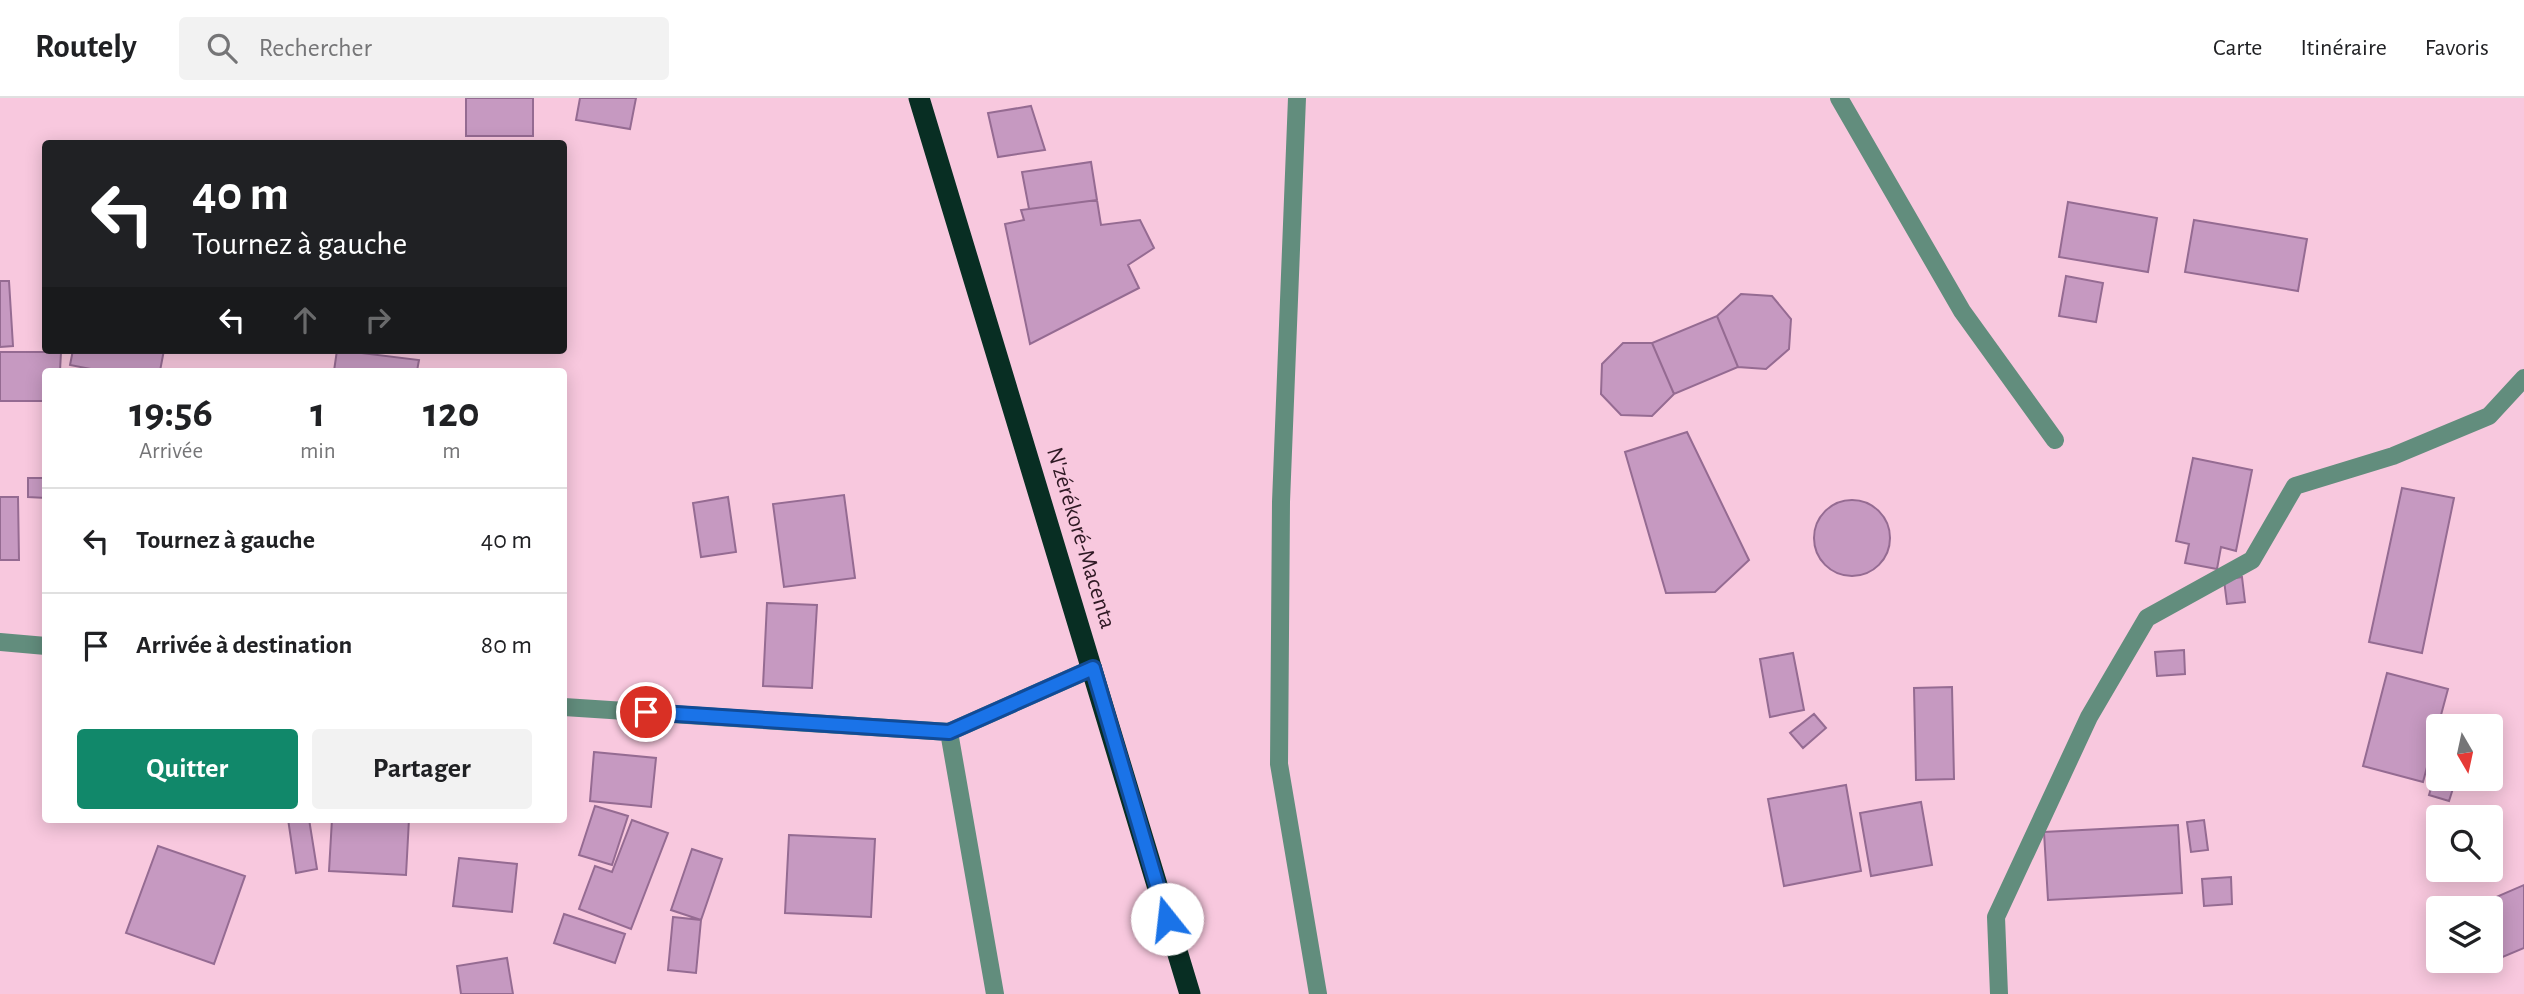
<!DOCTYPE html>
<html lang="fr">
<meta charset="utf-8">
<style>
:root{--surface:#fff;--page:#f2f2f2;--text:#202124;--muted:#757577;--line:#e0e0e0;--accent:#11886a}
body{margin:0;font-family:"Alegreya Sans",sans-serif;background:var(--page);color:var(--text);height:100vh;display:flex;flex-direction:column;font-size:26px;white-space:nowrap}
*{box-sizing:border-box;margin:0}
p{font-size:23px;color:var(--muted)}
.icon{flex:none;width:38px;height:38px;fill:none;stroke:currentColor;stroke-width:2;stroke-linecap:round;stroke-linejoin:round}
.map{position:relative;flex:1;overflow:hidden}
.side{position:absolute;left:42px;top:270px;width:525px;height:455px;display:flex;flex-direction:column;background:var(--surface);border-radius:7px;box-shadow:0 4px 18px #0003}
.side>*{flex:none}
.banner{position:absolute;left:42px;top:42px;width:525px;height:214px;border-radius:7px;box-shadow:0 4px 18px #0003;background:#202124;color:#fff;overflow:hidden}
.needle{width:46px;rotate:171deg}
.tools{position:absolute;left:2426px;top:616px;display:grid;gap:14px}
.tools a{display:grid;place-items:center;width:77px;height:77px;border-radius:7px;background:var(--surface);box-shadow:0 4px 18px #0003;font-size:35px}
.pin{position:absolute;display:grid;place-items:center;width:60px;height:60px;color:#fff;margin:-30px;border:4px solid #fff;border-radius:50%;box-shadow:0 2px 7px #0007}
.me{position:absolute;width:77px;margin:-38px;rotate:344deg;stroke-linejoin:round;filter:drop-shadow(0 0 5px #0008)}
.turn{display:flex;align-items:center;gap:24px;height:147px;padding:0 35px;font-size:32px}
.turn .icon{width:91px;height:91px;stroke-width:2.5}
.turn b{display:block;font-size:49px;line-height:60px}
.lanes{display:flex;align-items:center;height:66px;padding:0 35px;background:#0003;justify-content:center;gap:35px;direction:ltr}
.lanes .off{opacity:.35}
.eta{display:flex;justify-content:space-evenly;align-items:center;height:119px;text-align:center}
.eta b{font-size:42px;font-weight:700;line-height:49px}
.cta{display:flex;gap:14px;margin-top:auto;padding:14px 35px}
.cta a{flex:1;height:80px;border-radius:7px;background:var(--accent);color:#fff;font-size:28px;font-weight:700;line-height:80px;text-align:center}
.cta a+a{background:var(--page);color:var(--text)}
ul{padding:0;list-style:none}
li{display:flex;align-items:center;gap:21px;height:105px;padding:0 35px;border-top:2px solid var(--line)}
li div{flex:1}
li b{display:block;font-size:26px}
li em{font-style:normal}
header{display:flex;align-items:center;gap:42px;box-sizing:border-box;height:98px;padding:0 35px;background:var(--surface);border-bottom:2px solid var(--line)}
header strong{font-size:33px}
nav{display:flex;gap:38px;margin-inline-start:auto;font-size:24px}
.search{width:490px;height:63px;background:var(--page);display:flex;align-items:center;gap:18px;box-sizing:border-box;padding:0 24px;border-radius:7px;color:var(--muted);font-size:26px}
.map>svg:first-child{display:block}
.building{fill:#c699c1;stroke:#956b92;stroke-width:2}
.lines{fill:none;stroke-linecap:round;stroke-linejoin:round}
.minor{stroke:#628d7d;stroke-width:18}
.highway{stroke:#082e23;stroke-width:21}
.route-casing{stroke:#114b97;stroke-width:18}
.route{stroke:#1a73e8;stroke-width:12}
.labels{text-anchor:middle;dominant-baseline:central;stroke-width:7;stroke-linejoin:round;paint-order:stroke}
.street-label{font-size:24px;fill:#2f1924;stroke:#f8c8de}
</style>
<header>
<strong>Routely</strong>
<div class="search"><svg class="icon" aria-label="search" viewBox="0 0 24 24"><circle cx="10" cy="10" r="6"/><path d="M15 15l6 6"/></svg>Rechercher</div>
<nav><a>Carte</a><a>Itinéraire</a><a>Favoris</a></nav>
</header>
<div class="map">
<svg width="2524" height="896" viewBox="0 0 2524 896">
<rect width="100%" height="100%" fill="#f8c8de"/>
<path class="building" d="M466 0H533V38H466Z
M580 0H636L630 31 576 22Z
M1031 8 1045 52 998 59 988 15Z
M1091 64 1097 102 1029 111 1022 74Z
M1097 102 1101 127 1140 122 1154 150 1128 167 1139 190 1030 246 1005 126 1024 122 1021 112Z
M2068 104 2157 120 2148 174 2059 159Z
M2194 122 2307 141 2298 193 2185 174Z
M2066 178 2103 185 2096 224 2059 218Z
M0 183H9L13 248 0 249Z
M1741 196 1772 198 1791 221 1789 251 1766 271 1738 269 1717 218Z
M1717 218 1738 269 1674 296 1652 245Z
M1623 245H1652L1674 296 1652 318 1621 317 1601 296 1602 266Z
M73 252H164L160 273H101L70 267Z
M337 252 419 262 417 273H334Z
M0 254H61L60 273H46V303H0Z
M1687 334 1749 462 1715 494 1666 495 1625 354Z
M2193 360 2252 372 2236 453 2221 449 2217 471 2185 465 2189 446 2176 443Z
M28 380H46V400L28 399Z
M2402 390 2454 400 2422 555 2369 544Z
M844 397 855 480 784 489 773 406Z
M0 399H18L19 462H0Z
M728 399 736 454 701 459 693 405Z
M1814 440a38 38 0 1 1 76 0a38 38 0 1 1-76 0Z
M2242 479 2245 504 2227 506 2224 482Z
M767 505 817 507 812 590 763 588Z
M2184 552 2185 576 2157 578 2155 554Z
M1793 555 1804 612 1770 619 1760 561Z
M2387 575 2448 591 2423 684 2363 668Z
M1952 589 1954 681 1916 682 1914 590Z
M1814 616 1826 630 1803 650 1790 635Z
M594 654 656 660 651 709 590 703Z
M2438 667V681H2456L2449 703 2429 697Z
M1846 687 1861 773 1784 788 1768 701Z
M1921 704 1932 767 1871 778 1860 715Z
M595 708 628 718 612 767 579 757Z
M288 721H309L317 771 296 775Z
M332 721H409L406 777 329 773Z
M632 722 668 735 631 831 579 811 595 768 612 774Z
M2204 722 2208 752 2191 754 2187 724Z
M2178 727 2182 795 2048 802 2044 734Z
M789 737 875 741 871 819 785 815Z
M158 748 245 778 214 866 126 835Z
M692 751 722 761 701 822 671 812Z
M459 760 517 766 512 814 453 808Z
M2231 779 2232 806 2204 808 2202 781Z
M2524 787V850L2479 869 2477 863H2490V810H2471Z
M564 816 625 836 615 865 554 845Z
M673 819 701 822 696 875 668 872Z
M507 860 513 896H461L457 868Z"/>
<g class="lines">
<path class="minor" d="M1297 0 1281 404 1279 666 1318 896
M1839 0 1962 213 2055 342
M0 544 46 548
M564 609 949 634 1093 570
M949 634 995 896
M1999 896 1996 819 2089 619 2147 520 2252 462 2295 388 2393 358 2489 318 2524 280"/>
<path class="highway" d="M919 0 1190 896"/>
</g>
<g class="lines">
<g class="route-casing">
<path id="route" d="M646 614 949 634 1093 570 1167 821"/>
</g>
<use href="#route" class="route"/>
</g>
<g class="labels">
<g class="street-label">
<text transform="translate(1081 440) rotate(73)">N'zérékoré-Macenta</text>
</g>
</g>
</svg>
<div class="tools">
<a><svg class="needle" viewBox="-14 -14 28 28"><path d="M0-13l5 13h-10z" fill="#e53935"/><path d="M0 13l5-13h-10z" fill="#757577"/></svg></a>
<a><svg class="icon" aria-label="search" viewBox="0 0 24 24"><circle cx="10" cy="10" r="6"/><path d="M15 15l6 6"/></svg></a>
<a><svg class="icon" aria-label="layers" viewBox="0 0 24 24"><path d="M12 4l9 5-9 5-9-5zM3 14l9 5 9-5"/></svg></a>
</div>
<div class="pin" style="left:646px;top:614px;background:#d93025"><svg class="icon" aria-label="arrive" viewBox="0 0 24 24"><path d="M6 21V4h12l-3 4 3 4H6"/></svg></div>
<svg class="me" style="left:1167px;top:821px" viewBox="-20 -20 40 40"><circle r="19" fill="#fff"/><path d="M0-13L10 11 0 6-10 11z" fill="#1a73e8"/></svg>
<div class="banner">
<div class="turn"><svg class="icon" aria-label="left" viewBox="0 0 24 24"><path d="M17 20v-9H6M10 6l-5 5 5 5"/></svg><div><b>40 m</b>Tournez à gauche</div></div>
<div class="lanes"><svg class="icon" aria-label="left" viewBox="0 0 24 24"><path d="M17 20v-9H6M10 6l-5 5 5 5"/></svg><svg class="icon off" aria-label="ahead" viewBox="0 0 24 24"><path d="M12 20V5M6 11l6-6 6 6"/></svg><svg class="icon off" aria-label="right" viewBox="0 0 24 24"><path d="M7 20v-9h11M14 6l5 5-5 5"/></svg></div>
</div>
<section class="side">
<div class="eta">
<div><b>19:56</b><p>Arrivée</p></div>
<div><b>1</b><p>min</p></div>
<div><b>120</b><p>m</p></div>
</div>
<ul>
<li><svg class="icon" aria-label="left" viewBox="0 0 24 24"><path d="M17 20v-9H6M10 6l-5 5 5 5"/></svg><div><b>Tournez à gauche</b></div><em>40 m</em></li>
<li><svg class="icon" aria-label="arrive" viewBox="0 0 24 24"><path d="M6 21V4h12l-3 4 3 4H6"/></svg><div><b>Arrivée à destination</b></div><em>80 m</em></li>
</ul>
<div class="cta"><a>Quitter</a><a>Partager</a></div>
</section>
</div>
